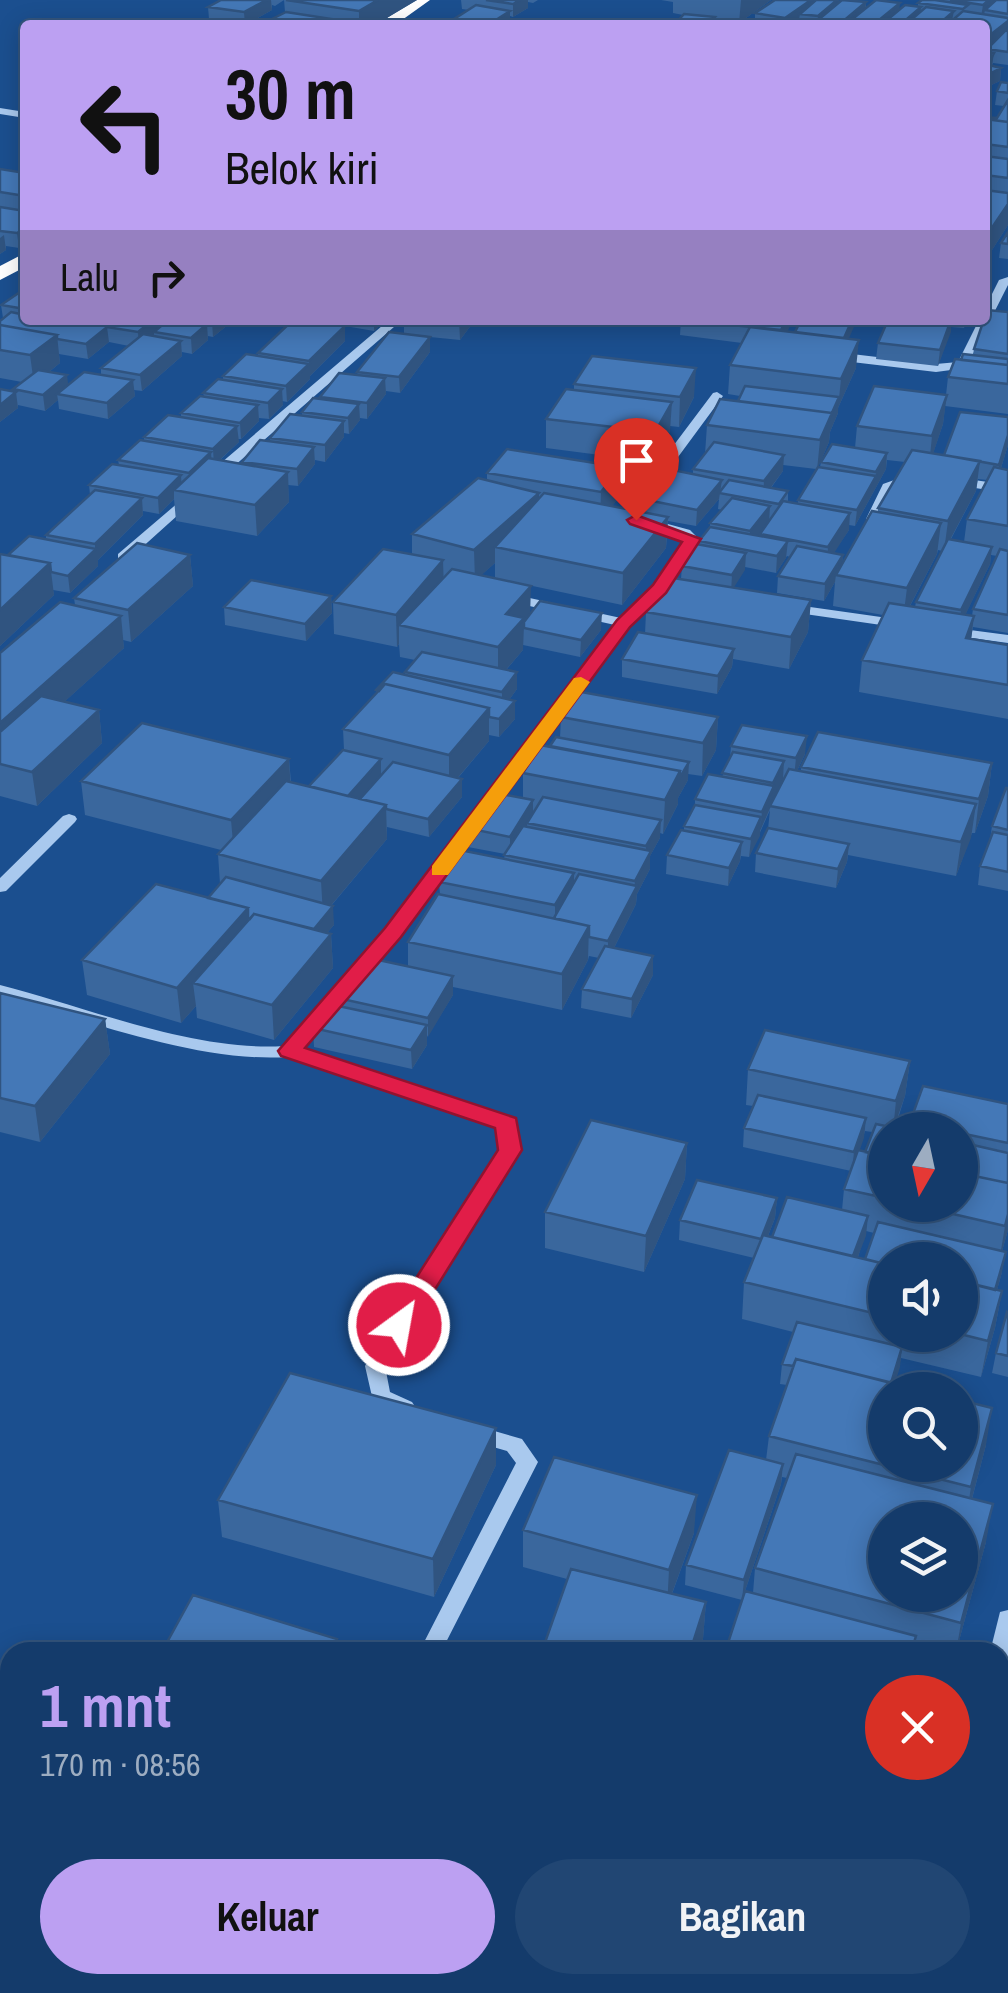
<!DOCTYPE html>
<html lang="id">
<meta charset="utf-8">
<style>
:root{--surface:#143b6b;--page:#214673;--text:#f1f3f6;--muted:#9dadc1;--line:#33557e;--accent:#bca0f2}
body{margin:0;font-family:"Archivo Narrow",sans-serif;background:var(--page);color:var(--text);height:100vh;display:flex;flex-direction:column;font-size:38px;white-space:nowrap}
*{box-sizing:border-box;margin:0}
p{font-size:32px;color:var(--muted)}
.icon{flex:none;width:55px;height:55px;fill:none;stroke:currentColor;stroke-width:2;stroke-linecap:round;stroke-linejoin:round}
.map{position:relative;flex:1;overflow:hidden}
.drawer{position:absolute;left:0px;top:1642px;width:1010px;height:352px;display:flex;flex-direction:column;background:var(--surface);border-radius:30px 30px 0 0;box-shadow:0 5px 25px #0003,0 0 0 2px var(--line)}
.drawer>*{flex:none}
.top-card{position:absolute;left:20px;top:20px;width:970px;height:305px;border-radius:10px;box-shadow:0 5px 25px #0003,0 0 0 2px var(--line);background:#bca0f2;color:#111;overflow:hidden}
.needle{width:65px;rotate:189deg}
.controls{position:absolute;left:868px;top:1112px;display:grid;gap:20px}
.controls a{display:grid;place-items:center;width:110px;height:110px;border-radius:50%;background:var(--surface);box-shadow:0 5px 25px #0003,0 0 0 2px var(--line);font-size:50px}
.pin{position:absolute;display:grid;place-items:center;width:85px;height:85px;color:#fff;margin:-102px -42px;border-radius:50% 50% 50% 0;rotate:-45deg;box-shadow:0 0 10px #0007}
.pin .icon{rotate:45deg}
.me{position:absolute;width:110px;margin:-55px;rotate:32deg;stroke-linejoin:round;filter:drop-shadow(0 0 8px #0008)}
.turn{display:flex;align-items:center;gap:35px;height:210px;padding:0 40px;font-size:45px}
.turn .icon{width:130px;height:130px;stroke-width:2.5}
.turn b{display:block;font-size:70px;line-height:85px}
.then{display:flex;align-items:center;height:95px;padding:0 40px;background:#0003;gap:20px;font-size:38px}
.round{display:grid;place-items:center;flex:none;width:105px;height:105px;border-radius:52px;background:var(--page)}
.headline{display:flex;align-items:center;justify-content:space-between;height:170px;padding:0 40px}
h1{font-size:60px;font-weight:800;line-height:75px;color:var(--accent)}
.cta{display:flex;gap:20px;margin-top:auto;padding:20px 40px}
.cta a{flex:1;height:115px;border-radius:60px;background:var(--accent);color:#111;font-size:40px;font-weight:800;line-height:115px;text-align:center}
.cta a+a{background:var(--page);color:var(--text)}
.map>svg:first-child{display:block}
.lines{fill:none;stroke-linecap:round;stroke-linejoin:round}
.minor{fill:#a9c9ee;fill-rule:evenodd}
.highway{fill:#fff;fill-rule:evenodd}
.wall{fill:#3a679d;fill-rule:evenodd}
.shaded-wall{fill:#305480}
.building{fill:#4478b7;stroke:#305480;stroke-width:2.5;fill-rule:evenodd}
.route{fill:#e11d48;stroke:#92132f;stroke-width:2.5}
.slow{fill:#f59e0b}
</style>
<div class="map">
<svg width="1008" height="1993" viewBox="0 0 1008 1993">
<rect width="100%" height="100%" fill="#1b4f8f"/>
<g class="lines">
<path class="minor" d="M0 108 25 112V118L0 114Z
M1008 277V285L966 368 936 372 835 360 829 356 835 352 936 364 958 362 979 320H985V308L999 280Z
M389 320H402L218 480H208V474Z
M717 392 723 396 639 510 642 517 690 530 699 539 695 546 665 592 629 626 399 936 301 1049 514 1120 519 1150 385 1366 390 1392 412 1402 416 1408 412 1414C399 1418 385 1407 373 1401L365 1366 501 1150 498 1128 288 1057C198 1063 87 1020 0 996V985C86 1007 195 1052 284 1046L387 928 615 625 507 601 500 597 507 593 621 618 655 586 685 540 680 536 631 523 625 510 713 393Z
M914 473 920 477 919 480 893 489 878 522H868L866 519 883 484Z
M954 477 1008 485V493L949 484 947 481Z
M193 490 198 491V497L128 560H118V554Z
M789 604 902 620 909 624 902 628 784 611 782 608Z
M947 627 1008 635V643L942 634V628Z
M69 814 75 816 77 819 75 822 6 891 0 892V878L63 816Z
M477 1426 522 1439 538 1462 441 1652H419L516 1463 507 1451 469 1440 466 1434 469 1428Z
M1008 1610V1667L1000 1669 1008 1671V1691L1000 1689V1652H990L1000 1612Z
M0 1931 10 1935V1960L0 1956Z
M82 1985H123L126 1993H86Z
M247 1985H274L270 1993H244Z
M899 1985H925L923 1993H897Z"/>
<path class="highway" d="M412 0H430L395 25H377Z
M25 253V267L0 280V266Z"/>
</g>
<path class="wall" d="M221 0H417L375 25H260L285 12 284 0 275 6 272 5V10L245 25 209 19 208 7Z
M461 0H538L533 3 528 2V8L513 17 510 16V23L508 25H451V21L469 10 462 9Z
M661 0H771L739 23 715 20 714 25H674L683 15 673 13V2Z
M922 0H1008V65L993 63 992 66 1001 68 1000 81 985 88V52L986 49 985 51V25H799V20L792 25H749L755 24V13L839 2H866V8L900 9 918 7V3Z
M1008 83V225L985 261V117L997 118 1004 106 995 105 997 91Z
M0 169 25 173V244L19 248 6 246V250L0 254Z
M1008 232V259L999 258 1001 243Z
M25 284V320H163V324L164 320H228L229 324 213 337 208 336V340L192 354 182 352V356L142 391 134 390 135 396 108 419 59 409 58 400 45 411 18 405V408L0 422V389L13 391V389L22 382 0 378V321L3 318 1 305 23 290 22 286ZM109 342 129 346 101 368V375L68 384 49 372 60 363 59 354 88 359Z
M1008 312V414L945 406 943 424 933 453 944 455 1008 417V445L1001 468 1008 470V633L973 627 971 639 1008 645V719L859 692 862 660 883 615 833 606 835 582 824 601 777 593 778 576 790 557 787 556 776 573 745 567 733 587 811 600 808 632 789 669 733 659 732 667 717 694 622 677V659L645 634 646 612 681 579 682 566 699 544V541L710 527V523L722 510 718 509 719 499 696 526 668 521 666 548 622 605 495 578V563L481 575 530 613 601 630 580 657 523 645V650L507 669 517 672V689L509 700 515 701V719L499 737 489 735V741L458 778 462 779V797L429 837 387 827V839L331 906 334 925 327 933 331 934 333 968 274 1040 197 1018 196 1006 181 1023 87 995 82 960 208 898 220 884 218 854 221 850 85 815 81 781 289 759 291 782 309 786 344 750 343 729 376 694V690L405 675V672L415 660 400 657 399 644 397 647 334 634 333 602 412 554V534L487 480V473L620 467 619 497 612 506 646 513 647 500 693 474V469L705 454 707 425 738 401 740 396 728 394 730 365 742 343 680 335 681 320H793L787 331 849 338 856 368 838 408V413L830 432 829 442 818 467H820L821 462 855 448 857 426 946 395 948 377 961 360 973 355 974 349ZM887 460 905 462 878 508V512L842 564 843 555 833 553 849 530V525L855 526 886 469ZM783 465 816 469 798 500V503L788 502V491L771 488 783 471ZM978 479 987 480 967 519 964 542 951 539 976 491ZM938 550 942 551 916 602 915 607 910 606 937 554ZM991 555 997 556 973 609 972 616 965 615 990 564Z
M328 320H385L374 331 345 326V341L310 376V379L287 402 282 401 283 405 269 419 259 418V421L241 439H238L239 442 220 460 242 464V462L270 442V438L302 415V412L321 399 320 397 358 375 357 372 404 334V320H475L460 340 430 337V352L400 393 386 391V394L367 419 360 418V420L349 434 344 433V437L325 462 315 460V464L298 486 288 485 289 502 257 536 176 521 174 499 159 514 143 511V515L98 560V566L70 593 53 590 54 595 0 646V554L8 555 46 539V535L90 495 89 485 119 465 118 460 144 440V437L181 417V413L204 396 203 393 223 380V376L258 355V353L328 323Z
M888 320H967L964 328 951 327 938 366 876 359 878 343Z
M574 384 694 397 679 427 670 426V431L654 462 546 448V419L574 390Z
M190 555 193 586 131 642 123 640 124 648 64 702 99 710 102 743 37 806 0 796V653L75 605 74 598Z
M331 596 332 613 306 641 225 625 224 607Z
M561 717H718L716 750 702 776 688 774V780L678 798V804L663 834 660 833V838L650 856V869L637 894 636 904 614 948 653 956V975L631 1018 581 1008 582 989 599 958 589 956 588 960 562 1010 453 987V995L427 1037V1045L412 1069 314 1047 313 1028 343 1007 342 999 408 966V942L440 895 439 882 504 859 505 854 468 847 467 828 523 798V773L560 738Z
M731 746 805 754 797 771H801V767L992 763 988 796 975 833H972L956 876 848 855 847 862 836 888 755 872 756 853 768 829 770 810 749 857 741 856 740 861 728 886 666 874 667 855 684 831V826L695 806V799L722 777 730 758Z
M1008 788V891L978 885 980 866 990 840 992 826Z
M0 993 105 1019 110 1054 40 1142 0 1132Z
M910 1061 905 1096 895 1128 885 1130V1205H960V1130H909L910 1122 1008 1104V1230L1002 1251V1272L997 1290 1002 1291 995 1328 981 1377 901 1358 895 1383 986 1445 972 1499 986 1542 956 1652H926L914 1649 913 1652H725L753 1593 755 1568 787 1478 782 1477 781 1484 742 1600 685 1585 686 1565 766 1460 769 1436 787 1385 780 1384 782 1364 793 1332 742 1319 744 1282 754 1258 679 1240 680 1220 777 1198 775 1218 768 1236 771 1237 842 1210 844 1189 851 1171 743 1147 744 1128 753 1106 746 1105 748 1069ZM865 1131 872 1132 865 1152 859 1151ZM866 1231 874 1233 865 1259 858 1257ZM885 1260H960V1335H885Z
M687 1143 685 1179 644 1272 545 1248V1212Z
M1008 1313V1377L992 1373 996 1353Z
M496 1465 434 1597 222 1537 218 1500Z
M523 1530 694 1533 672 1594 706 1602 703 1639 699 1652H543V1648L567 1579 523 1567Z
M337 1639 338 1652H166L165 1646Z
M658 1985H827L824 1993H658Z"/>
<path class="shaded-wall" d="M267 0H271L272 10 245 25 244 12Z
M378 0H417L375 25H359V11Z
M520 0H528V8L513 17V4Z
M741 0H771L739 23Z
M811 0H819L800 14 799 20 792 25H784L785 18Z
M837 0H839V11L818 20 817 25 818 16Z
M989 0H1003L985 10 984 15 981 17 983 5Z
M866 2 865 15 853 25H841Z
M900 3 899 15 887 25H873Z
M921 7 920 20 914 25H900Z
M510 11V23L508 25H488Z
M954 11 951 25H938Z
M1008 21V33L985 51V39Z
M994 53 992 66 1001 68 1000 81 985 88V76L987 75 989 62Z
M1008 204V225L985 261V238Z
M25 228V244L19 248 17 233Z
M4 235 6 250 0 254V238Z
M153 320H163L164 328 154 332V336L139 347 138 332Z
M214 320H228L229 324 213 337 212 321Z
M374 320H385L374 331Z
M459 320H475L460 340Z
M786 320H793L780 347 781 332Z
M852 320H857L842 354 844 338Z
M951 320V332L938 366 940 350Z
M207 324 208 340 192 354 191 338Z
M345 326V341L310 376V379L287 402 286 386 309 364V361Z
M107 327 109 342 88 359 86 344Z
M57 335 60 363 34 384 30 355Z
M430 337V352L400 393 399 377Z
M859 340 856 368 838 408 841 379Z
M181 341 182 356 142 391 140 375Z
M696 368 694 397 679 427 680 397Z
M67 375 69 391 57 394 58 400 45 411 43 395Z
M385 378 386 394 367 419V403Z
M133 380 135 396 108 419 107 403Z
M282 389 283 405 269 419 268 403Z
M16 392 18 408 0 422V405Z
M947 395 943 424 929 466 932 436Z
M839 397 838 413 830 432 829 442 817 470 820 440Z
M672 402 670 431 654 462 655 432Z
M359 404 360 420 349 434 348 418Z
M258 405 259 421 241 439 240 423Z
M344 421V437L325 462V445Z
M237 426 239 442 214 465 213 449Z
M1008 435V445L997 481 999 465Z
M314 447 315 464 298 486 297 469Z
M211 452 212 468 190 489 189 473Z
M887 453 886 469 855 526 857 510Z
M784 455 783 471 763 498 764 481Z
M980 461 976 491 944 551 948 521Z
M620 467 619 497 600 523 601 492Z
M288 472 289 502 257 536 255 505Z
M181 475 182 492 174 490V499L159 514 158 498Z
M722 480 719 499 696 526 697 510Z
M539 493V524L495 547V563L475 581 474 550Z
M142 498 143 515 98 560V566L70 593 68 576 95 550V544Z
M770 506 769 523 749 548 750 531Z
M850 513 849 530 827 564 828 547Z
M668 517 666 548 622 605 623 573Z
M941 523 937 554 903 619 907 588Z
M788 541 786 558 776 573 777 556Z
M992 547 990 564 959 628 961 610Z
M746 553 745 570 731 592 732 575Z
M190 555 193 586 131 642 128 610Z
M843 555 842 572 836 575 835 582 824 601 825 584Z
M443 560 444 592 399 625V644L397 647 396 615Z
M50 563 54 595 0 646V610Z
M531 586 530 617 524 625 523 650 498 679V647L506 614Z
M331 596 332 613 306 641 305 624Z
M811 600 808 632 789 669 791 637Z
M602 613 601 630 580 657 581 640Z
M121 616 124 648 0 760V723Z
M974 616 970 648 966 638Z
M734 649 732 667 717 694 718 676Z
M517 672V689L502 710V692Z
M515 701V719L499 737V719Z
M489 708V741L449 788V755Z
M99 710 102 743 37 806 32 772Z
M718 717 716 750 702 776 703 743Z
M807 736 805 754 794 777 796 758Z
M289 759 291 792 234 854 231 820Z
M381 759V777L341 822V804Z
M784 761 783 779 760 831 762 812 773 788V783Z
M689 762 688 780 678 798V804L663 834 665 800 680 771Z
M992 763 988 796 975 833 979 799Z
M462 779V797L429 837 428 819Z
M533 800V819L527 823V828L510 855V837Z
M976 804 971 838 956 876 961 842Z
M386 805 387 839 323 915 321 881Z
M761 817 760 836 749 857 751 839Z
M661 820 660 838 650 856V869L637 894 636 904 608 960V941L634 891 635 881 646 860V846Z
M742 842 740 861 728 886 729 868Z
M849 844 847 862 836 888 838 869Z
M574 873V892L555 924V905Z
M333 906 334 925 310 953 309 934Z
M248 908 250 943 193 983 196 1006 181 1023 177 988Z
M589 926 588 960 562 1010V974Z
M331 934 333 968 274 1040 272 1005Z
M653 956V975L631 1018 632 999Z
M453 976V995L428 1037V1018Z
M105 1019 110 1054 40 1142 35 1106Z
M427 1025V1045L412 1069 411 1050Z
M910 1061 905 1096 893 1130 896 1101Z
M866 1118 864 1138 852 1172 854 1152Z
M687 1143 685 1179 644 1272 646 1236Z
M777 1198 775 1218 759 1259 761 1239Z
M1008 1214V1230L999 1262 1005 1226Z
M868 1216 866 1236 848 1282 851 1262Z
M1006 1252 1002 1272 989 1319 992 1299Z
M1002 1291 995 1328 981 1377 988 1341Z
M902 1347 900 1367 893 1390H889Z
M992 1408 986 1445 965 1525 971 1487Z
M496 1428V1465L434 1597 433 1559Z
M783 1464 781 1484 742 1600 744 1580Z
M697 1495 694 1533 667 1607 669 1570Z
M993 1504 986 1542 956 1652 961 1623Z
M706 1602 703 1639 699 1652H690Z
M337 1639 338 1652H331Z
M10 1800V1849L0 1865V1816Z
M595 1985H601L600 1993H592Z
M821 1985H827L824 1993H819Z"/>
<path class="building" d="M221 0H267L244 12 208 7Z
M286 0H378L359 11Z
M486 0H520L513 4Z
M775 0H811L785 18 755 13Z
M816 0H837L818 16 800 14Z
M842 0 866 2 841 23 818 20Z
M876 0 900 3 873 25H845Z
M922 0H935L968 5 963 9 918 3Z
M950 0H989L983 5Z
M996 0H1008V14L985 10Z
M476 5 510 11 488 25 451 21Z
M905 5 921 7 900 25H881Z
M926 7 954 11 938 25H905Z
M963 11 1008 18V21L985 39V25H947Z
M286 12 357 23 354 25H260Z
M684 14 715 17 708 25H674Z
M1008 28V52L987 49Z
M985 52 994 53 989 62 985 61Z
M985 64 1001 68 985 76Z
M1001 82 1008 83V93L997 91Z
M1008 100V122L985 119V117L997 118Z
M985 119 1008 122V147L985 144Z
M985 156 1008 159V178L985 175Z
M0 169 25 173V196L0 192Z
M985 190 1008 193V204L985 238Z
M0 207 25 211V228L17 233 0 231Z
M1008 232V244L1001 243Z
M23 290H25V309L1 305Z
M987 310 1008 312V354L974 349Z
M11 312 25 315V320H57L84 325 90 320H153L138 332 107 327 86 344 57 339V335L0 325V321Z
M168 320H181L207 324 191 338 154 332Z
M293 320H307L345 326 309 361 258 353Z
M682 320H786L781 330Z
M801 320H852L844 338 795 332Z
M888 320H951L940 350 878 343Z
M0 325 57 335 30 355 0 350Z
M750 327 859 340 841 379 730 365Z
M389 332 430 337 399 377 357 372Z
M143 334 181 341 140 375 101 368Z
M246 354 309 364 286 386 223 376Z
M963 354 1008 359V365L961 360Z
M592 356 696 368 680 397 574 384Z
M955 359 1008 365V384L948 377Z
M38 370 67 375 43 395 13 389Z
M84 372 133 380 107 403 57 394Z
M339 373 385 378 367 403 320 397Z
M218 379 282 389 268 403 203 393Z
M745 386 839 397 831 415 832 413 738 401Z
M874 386 947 395 932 436 857 426Z
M0 389 16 392 0 405Z
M566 389 672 402 655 432 546 419Z
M200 396 258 405 240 423 181 413Z
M313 398 359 404 348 418 302 412Z
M720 399 832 413 820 440 707 425Z
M960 412 1008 417V435L999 465 944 455Z
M290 414 344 421 325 445 270 438Z
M168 415 237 426 213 449 144 437Z
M140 440 211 452 189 473 118 460Z
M260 440 314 447 297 469 242 462Z
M714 442 784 455 764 481 693 469Z
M832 444 887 453 876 472 821 462Z
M507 449 620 467 601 492 487 473Z
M912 450 980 461 948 521 878 508Z
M208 458 288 472 255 505 174 490Z
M112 464 181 475 158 498 89 485Z
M818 467 876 476 857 510 798 500Z
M994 467 1008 470V526L967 519Z
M673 470 722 480 697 510 647 500Z
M478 478 539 493 474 550 412 534Z
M729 480 788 491 779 504 719 493Z
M95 490 142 498 95 544 46 535Z
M544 493 668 517 623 573 495 547Z
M732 498 770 506 750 531 710 523Z
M783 501 850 513 828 547 760 534Z
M872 511 941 523 907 588 836 575Z
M710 527 788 541 777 556 699 541Z
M29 536 96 549 68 576 51 572 50 563 8 555Z
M948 539 992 547 961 610 916 602Z
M137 543 190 555 128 610 74 598Z
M696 544 746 553 732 575 682 566Z
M797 546 843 555 825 584 778 576Z
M383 549 443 560 396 615 333 602Z
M1000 549 1008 551V615L973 609Z
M0 554 50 563 0 610Z
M452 569 531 586 506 614 524 618 498 647 399 625Z
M667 577 811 600 791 637 646 612Z
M251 580 331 596 305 624 224 607Z
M540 601 602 613 581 640 524 628V622Z
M60 602 121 616 0 723V653Z
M889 603 974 616 966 638 1008 645V685L862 660Z
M638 632 734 649 718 676 622 659Z
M422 652 517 672 502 692 405 672Z
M393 672 515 701 499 719 489 717V708L385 684 379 691 376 690Z
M385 684 489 708 449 755 343 729Z
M576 691 718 717 703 743 561 717Z
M41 696 99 710 32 772 0 764V732Z
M142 723 289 759 231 820 81 781Z
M742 725 807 736 796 758 731 746Z
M818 732 992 763 979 799 801 767Z
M556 737 689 762 679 779 680 771 550 746Z
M540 745 680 771 665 800 523 773Z
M343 750 381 759 348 796 309 786Z
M733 752 784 761 773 783 722 773Z
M393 762 462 779 428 819 386 809V805L360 799Z
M789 769 976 804 961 842 770 806Z
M708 774 774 786 762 812 695 799Z
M286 781 386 805 321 881 218 854Z
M1006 788H1008V830L992 826Z
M491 792 533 800 510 837 467 828Z
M543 797 661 820 646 846 527 823Z
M695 805 761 817 751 839 684 826Z
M523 826 651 851 635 881 504 855Z
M768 828 849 844 838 869 756 853Z
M681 830 742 842 729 868 667 855Z
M993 832 1008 835V872L980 866Z
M460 850 574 873 555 905 439 882Z
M579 874 637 886 608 941 589 937V926L554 918Z
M226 877 333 906 314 929 254 914 250 919 248 918V908L208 898Z
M156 884 248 908 177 988 82 960Z
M438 894 589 926 562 974 408 942Z
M254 914 331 934 272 1005 193 983Z
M605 946 653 956 632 999 582 989Z
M369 958 453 976 428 1018 342 999Z
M0 993 105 1019 35 1106 0 1098Z
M329 1004 427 1025 411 1050 313 1028Z
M765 1030 910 1061 896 1101 748 1069Z
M923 1086 1008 1104V1143L960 1133V1130H948L910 1122Z
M758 1095 866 1118 854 1152 744 1128Z
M591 1120 687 1143 646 1236 545 1212Z
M876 1124 904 1130H885V1156L865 1152Z
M960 1142 1008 1153V1183L960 1173Z
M858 1150 885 1156V1198L844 1189Z
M960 1173 1008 1183V1214L1005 1226 914 1205H960Z
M697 1180 777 1198 761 1239 680 1220Z
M787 1197 868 1216 853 1256 772 1237Z
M878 1222 1006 1252 995 1290 960 1281V1260H885V1264L865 1259Z
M763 1235 885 1264V1316L744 1282Z
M960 1281 1002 1291 988 1341 960 1334Z
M1007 1312 1008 1313V1356L996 1353Z
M797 1322 902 1347 891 1383 796 1359 793 1366 782 1364Z
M796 1359 921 1390H885V1465H960V1400L992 1408 971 1487 769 1436Z
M290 1373 496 1428 433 1559 218 1500Z
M729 1450 783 1464 744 1580 686 1565Z
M796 1454 993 1504 961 1623 755 1568ZM885 1520H960V1595H885Z
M554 1457 697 1495 669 1570 523 1530Z
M571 1569 706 1602 690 1652H561L543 1648Z
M745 1591 916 1636 911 1652H725Z
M193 1595 337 1639 331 1652H186L165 1646Z
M0 1742 10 1746V1800L0 1816Z
M0 1968 10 1972V1985H44L54 1989 51 1993H0Z
M295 1985H595L592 1993H292Z
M662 1985H821L819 1993H687Z"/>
<path class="route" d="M636 515 701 539 666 593 630 627 401 937 305 1048 516 1118 522 1150 409 1331 399 1334 386 1325 498 1150 495 1128 281 1056 278 1051 385 928 617 620 653 585 682 542 630 524 627 520Z"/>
<path class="slow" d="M581 677 590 682 448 875H432V866L574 678Z"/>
</svg>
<div class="controls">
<a><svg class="needle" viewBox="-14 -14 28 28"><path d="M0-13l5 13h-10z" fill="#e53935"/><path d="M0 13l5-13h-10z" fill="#9dadc1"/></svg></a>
<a><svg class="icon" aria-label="sound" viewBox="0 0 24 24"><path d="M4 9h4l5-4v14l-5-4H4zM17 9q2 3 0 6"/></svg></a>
<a><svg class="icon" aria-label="search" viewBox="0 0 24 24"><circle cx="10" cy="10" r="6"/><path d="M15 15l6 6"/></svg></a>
<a><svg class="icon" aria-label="layers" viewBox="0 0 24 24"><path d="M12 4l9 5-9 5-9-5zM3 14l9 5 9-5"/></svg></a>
</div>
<div class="pin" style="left:636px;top:520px;background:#d93025"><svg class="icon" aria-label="arrive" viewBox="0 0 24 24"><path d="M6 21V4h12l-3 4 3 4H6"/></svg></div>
<svg class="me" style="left:399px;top:1325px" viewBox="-20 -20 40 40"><circle r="17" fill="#e11d48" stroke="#fff" stroke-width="3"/><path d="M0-11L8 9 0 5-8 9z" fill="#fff"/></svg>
<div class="top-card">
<div class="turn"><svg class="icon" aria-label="left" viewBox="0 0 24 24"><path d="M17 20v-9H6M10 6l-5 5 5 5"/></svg><div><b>30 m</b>Belok kiri</div></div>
<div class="then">Lalu<svg class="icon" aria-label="right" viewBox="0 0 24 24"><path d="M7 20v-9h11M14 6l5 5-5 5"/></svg></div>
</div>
<section class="drawer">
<div class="headline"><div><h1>1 mnt</h1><p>170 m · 08:56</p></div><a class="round" style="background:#d93025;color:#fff"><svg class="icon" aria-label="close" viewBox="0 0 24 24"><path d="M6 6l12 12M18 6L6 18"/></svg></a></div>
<div class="cta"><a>Keluar</a><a>Bagikan</a></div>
</section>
</div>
